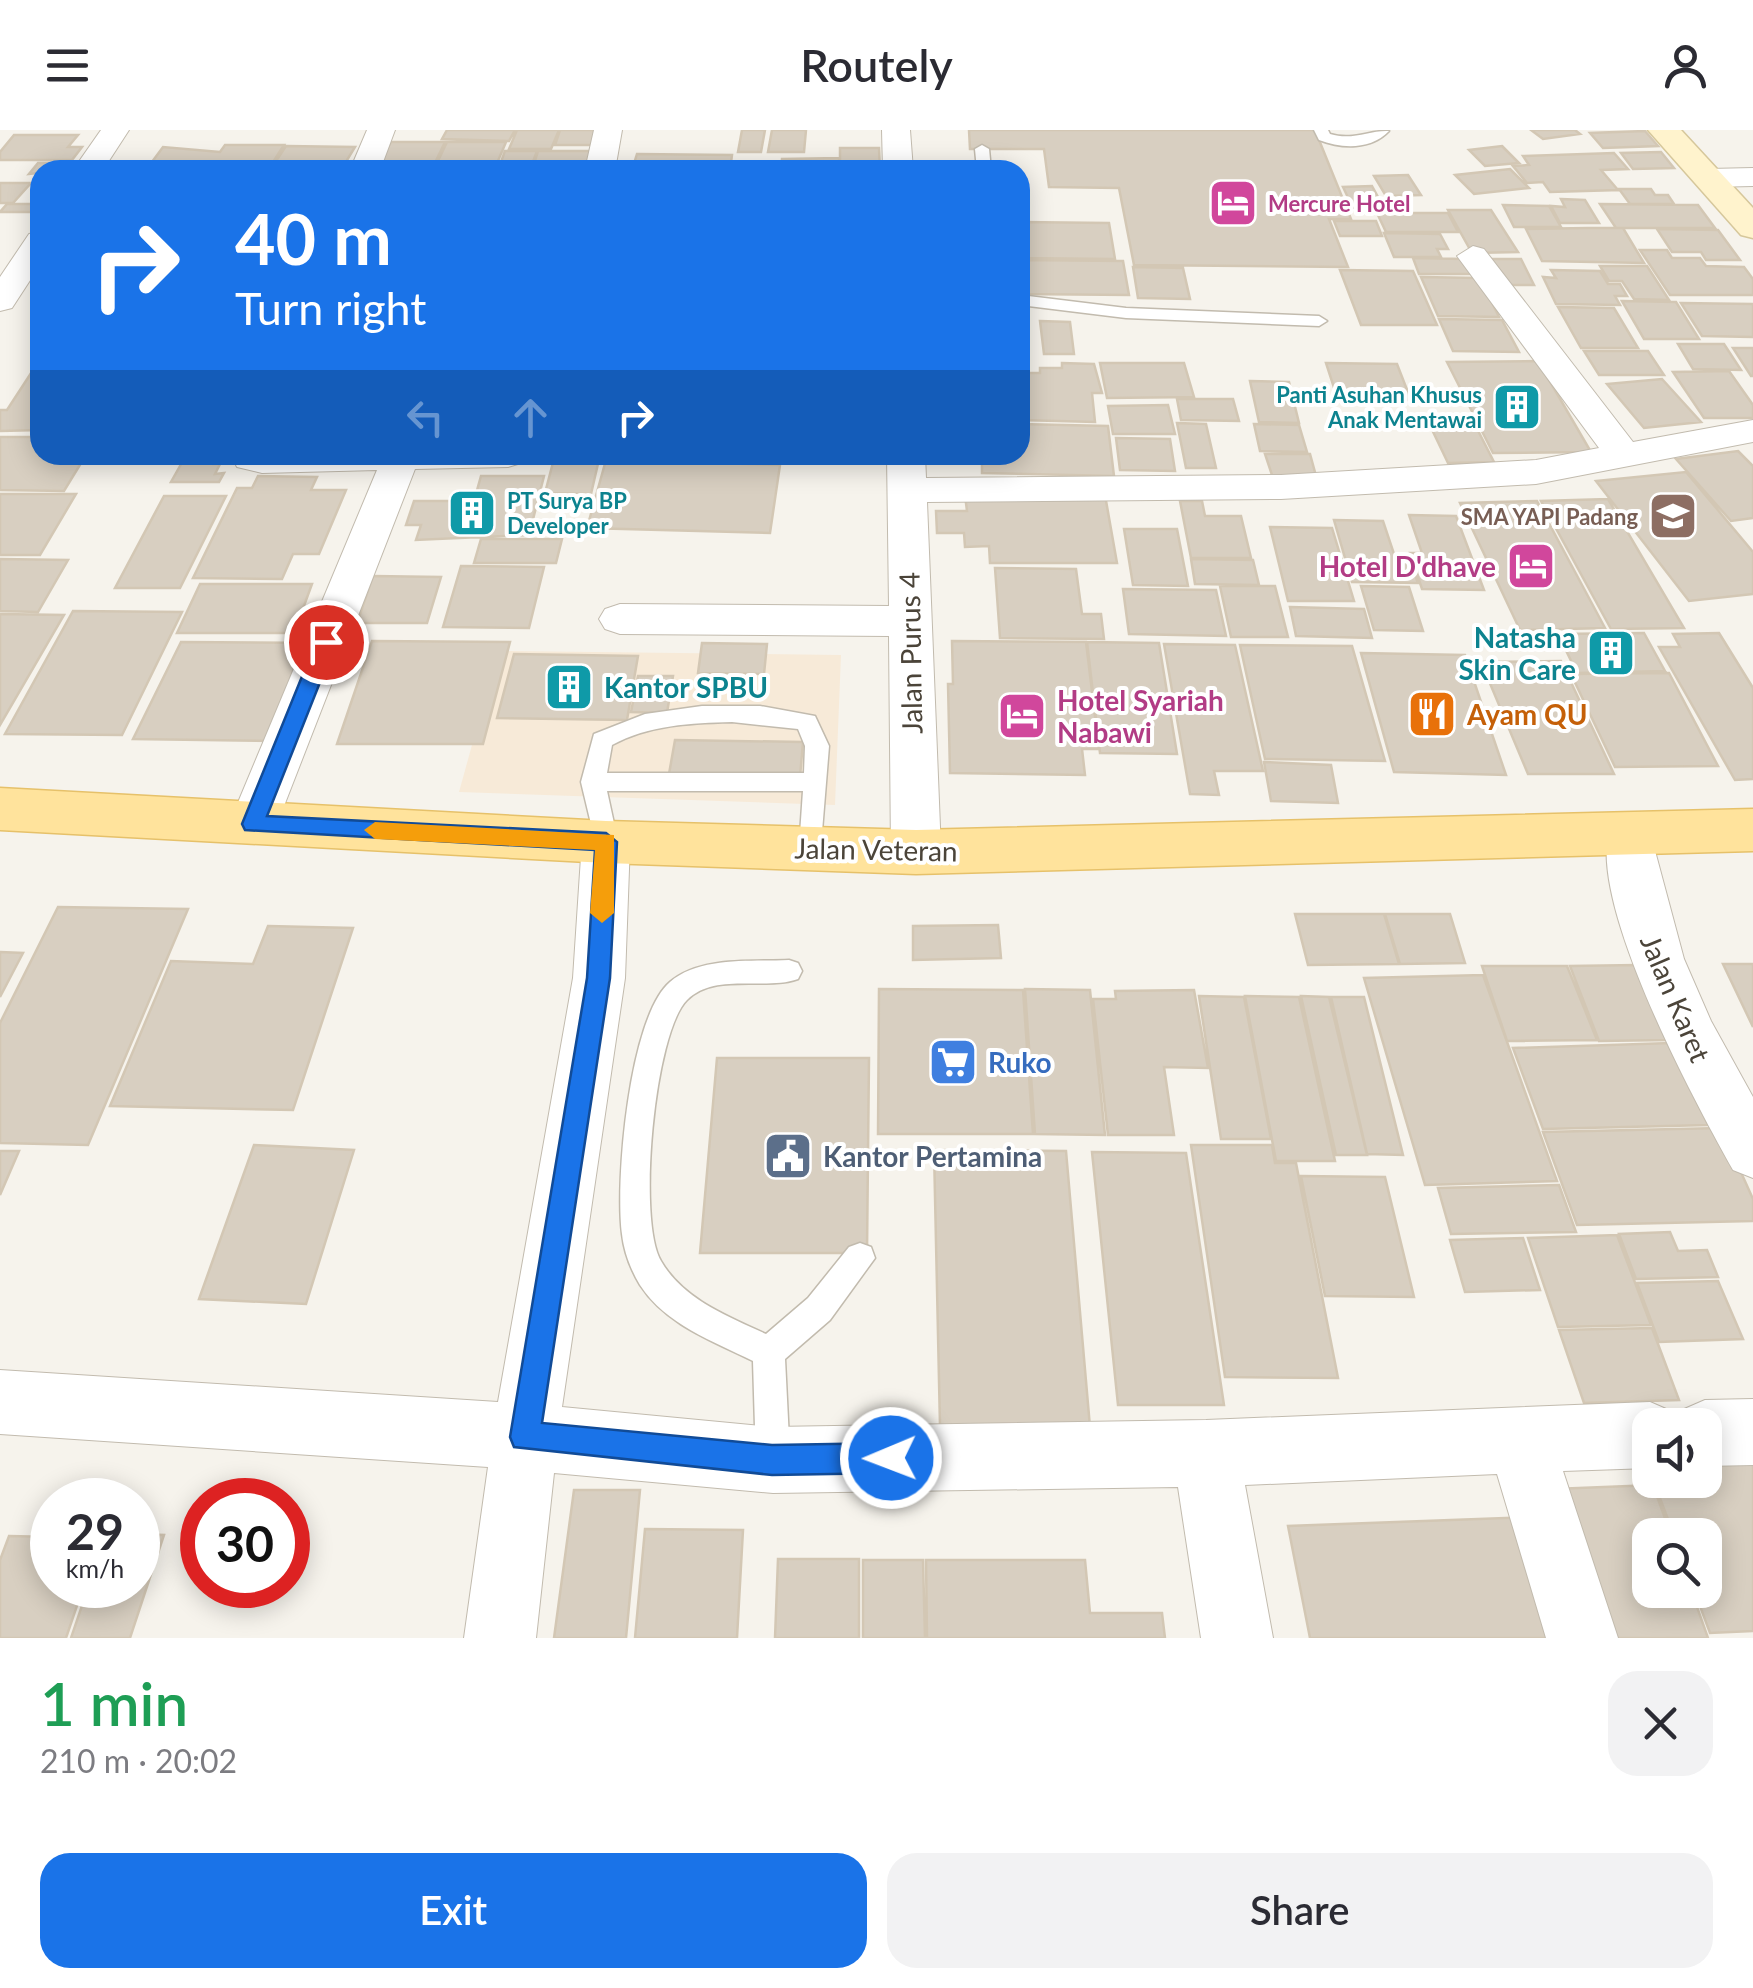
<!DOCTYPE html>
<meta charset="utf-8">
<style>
:root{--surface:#fff;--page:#f2f2f3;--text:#2b2b33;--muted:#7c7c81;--accent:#1a73e8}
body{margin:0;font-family:Lato,sans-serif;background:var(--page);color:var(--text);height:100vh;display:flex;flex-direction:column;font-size:38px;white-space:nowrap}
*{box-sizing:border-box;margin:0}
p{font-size:32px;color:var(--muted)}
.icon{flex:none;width:55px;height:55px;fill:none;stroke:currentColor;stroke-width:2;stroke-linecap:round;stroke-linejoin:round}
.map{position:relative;height:1508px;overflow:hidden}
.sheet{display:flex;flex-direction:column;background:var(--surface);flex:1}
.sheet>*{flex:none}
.banner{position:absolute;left:30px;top:30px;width:1000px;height:305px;border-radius:30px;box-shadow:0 5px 25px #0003;background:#1a73e8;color:#fff;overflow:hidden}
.buttons{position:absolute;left:1632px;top:1278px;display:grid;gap:20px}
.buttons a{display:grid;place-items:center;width:90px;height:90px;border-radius:20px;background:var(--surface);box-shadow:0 5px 25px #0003;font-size:50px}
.speed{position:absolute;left:30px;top:1348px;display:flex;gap:20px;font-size:50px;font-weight:700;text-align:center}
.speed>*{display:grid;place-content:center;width:130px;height:130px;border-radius:50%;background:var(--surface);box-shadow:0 5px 25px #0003;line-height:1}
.speed small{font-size:25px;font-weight:400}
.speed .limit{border:15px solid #d22;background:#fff;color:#111}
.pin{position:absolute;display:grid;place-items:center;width:85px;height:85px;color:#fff;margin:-42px;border:5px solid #fff;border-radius:50%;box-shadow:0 2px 10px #0007}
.me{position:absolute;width:110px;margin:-55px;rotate:269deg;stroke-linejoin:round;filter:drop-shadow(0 0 8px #0008)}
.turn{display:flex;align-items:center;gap:35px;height:210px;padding:0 40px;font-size:45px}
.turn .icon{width:130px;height:130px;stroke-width:2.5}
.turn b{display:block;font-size:70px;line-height:85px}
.lanes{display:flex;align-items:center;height:95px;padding:0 40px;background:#0003;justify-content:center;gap:50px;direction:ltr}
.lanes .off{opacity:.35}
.round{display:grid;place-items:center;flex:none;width:105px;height:105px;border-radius:30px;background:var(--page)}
.summary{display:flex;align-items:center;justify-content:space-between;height:170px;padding:0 40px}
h1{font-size:60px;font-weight:600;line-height:75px;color:#1e9e55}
.cta{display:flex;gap:20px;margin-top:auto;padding:20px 40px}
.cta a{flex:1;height:115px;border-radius:30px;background:var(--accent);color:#fff;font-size:40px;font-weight:600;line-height:115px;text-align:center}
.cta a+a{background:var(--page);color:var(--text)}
header{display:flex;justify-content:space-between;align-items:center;height:130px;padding:0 40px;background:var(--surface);font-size:45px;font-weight:600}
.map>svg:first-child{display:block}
.commercial{fill:#f7ead8}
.building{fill:#d8cfc1;stroke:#d3c7b4;stroke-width:2.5}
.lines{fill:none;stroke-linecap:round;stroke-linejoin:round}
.lane-casing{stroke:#c2bbae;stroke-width:3}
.street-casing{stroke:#c2bbae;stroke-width:2}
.secondary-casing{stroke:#d6c79b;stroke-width:3}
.primary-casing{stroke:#e6c16a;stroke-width:3}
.lane{fill:#fff;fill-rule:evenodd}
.street{fill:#fff;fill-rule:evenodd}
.secondary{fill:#fff3cd;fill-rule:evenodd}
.primary{fill:#ffe39c;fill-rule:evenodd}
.route{fill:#1a73e8;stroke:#114b97;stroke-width:2.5}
.slow{fill:#f59e0b}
.labels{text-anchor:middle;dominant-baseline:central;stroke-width:8;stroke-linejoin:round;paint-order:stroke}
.far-hotel-label{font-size:22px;font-weight:bold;fill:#b23c85;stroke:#fff;text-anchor:start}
.far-culture-label{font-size:22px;font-weight:bold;fill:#0d838f;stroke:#fff;text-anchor:end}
.far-education-label{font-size:22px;font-weight:bold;fill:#785e54;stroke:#fff;text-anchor:end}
.hotel-label{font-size:28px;font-weight:bold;fill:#b23c85;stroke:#fff;text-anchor:end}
.culture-label{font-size:28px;font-weight:bold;fill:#0d838f;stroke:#fff;text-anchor:end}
.street-label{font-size:28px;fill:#4b4439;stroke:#fff}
.food-label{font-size:28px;font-weight:bold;fill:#c56008;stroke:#fff;text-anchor:start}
.shop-label{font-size:28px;font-weight:bold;fill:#366cbe;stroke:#fff;text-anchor:start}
.service-label{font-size:28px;font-weight:bold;fill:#4e5e75;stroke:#fff;text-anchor:start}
</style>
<header><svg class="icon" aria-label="menu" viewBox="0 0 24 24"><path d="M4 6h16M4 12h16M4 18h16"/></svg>Routely<svg class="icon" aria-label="person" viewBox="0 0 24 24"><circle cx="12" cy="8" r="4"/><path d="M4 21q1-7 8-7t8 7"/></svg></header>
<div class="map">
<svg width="1753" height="1508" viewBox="0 0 1753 1508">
<rect width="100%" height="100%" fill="#f6f3ec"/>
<path class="commercial" d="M498 521 841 525 835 675 459 662Z"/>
<path class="building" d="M447 0H515L509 11 442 9Z
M517 0H559L551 19H509Z
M560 0H597L592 15H555Z
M742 0H765L761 22H738Z
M772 0H806L804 22H768Z
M969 0H1315L1351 89H1329L1348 137 1134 135 1119 58 1049 57 1044 19H970Z
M1531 0H1575L1580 4 1543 9Z
M1645 1 1658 16 1603 18 1590 3Z
M14 5H78L68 17H82L72 30H0V22Z
M391 12H445L433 37H377Z
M447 12H506L495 38 437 33Z
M225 15H284L268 40H146L163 17 220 22Z
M286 16 355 17 341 40H270Z
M1502 16 1519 33 1485 36 1469 20Z
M840 18H879L880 40H840Z
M505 21H537L530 40H498Z
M538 21H596L592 38 532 40Z
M1661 22 1674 38 1633 39 1621 23Z
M1614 23 1628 39 1601 40 1618 60 1550 62 1543 52 1527 53 1513 36 1529 35 1523 26Z
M637 24 732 25 730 40H632Z
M839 28V40H781L782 29Z
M38 33H72L66 40 29 44Z
M1510 39 1529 58 1474 64 1455 45Z
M1408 45 1421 65 1386 66 1374 46Z
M0 53H31L13 73H0Z
M1372 56 1378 67H1370L1376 78H1353L1343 57Z
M1619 59H1651L1655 65H1668L1674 74H1630Z
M1561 69 1585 70 1599 93H1560L1551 76 1565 77Z
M7 74H38L31 82H0Z
M1600 74 1698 75 1715 98H1616Z
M1503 75 1549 76 1561 97H1514Z
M1448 80H1491L1518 122 1472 123Z
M1377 83H1448L1458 102H1386Z
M1334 91H1376L1382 106H1340Z
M1020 92 1109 93 1115 129 1020 128Z
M1588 98H1623L1644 133 1542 131 1526 99Z
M1657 99 1718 100 1740 130H1706L1701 122H1672Z
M1384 103 1440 104 1448 119H1437L1441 127H1394Z
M1640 120H1667L1672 128H1700L1706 136 1744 137 1753 149V165H1670Z
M1413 128 1464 129 1472 144H1419Z
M1490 129H1521L1534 155H1503Z
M1020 130 1123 131 1129 165 1020 164Z
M1600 136H1647L1669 170 1634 169 1622 151H1609Z
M1133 137 1183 138 1190 169 1138 168Z
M1340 140 1413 141 1437 195H1361Z
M1551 140 1600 141 1608 154H1620L1627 166H1615L1620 175 1556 174 1543 147 1556 148Z
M1421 147 1480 148 1499 187 1438 186Z
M1622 171 1676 172 1699 209H1644Z
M1681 173 1753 174V207L1702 206Z
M1558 177 1614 178 1638 218H1581Z
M1439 189 1502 190 1519 222 1453 221Z
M1040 191 1070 192 1074 224H1044Z
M1678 214H1724L1741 240 1693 239Z
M1733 218H1753V246H1751Z
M1584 221H1648L1664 245H1599Z
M1538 231 1591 322 1493 323 1447 232Z
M1062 233 1094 234 1102 263H1092L1095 292 1020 290V243H1040V238H1062Z
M1100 233H1184L1194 267 1107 268Z
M1326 233 1397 234 1411 270H1338Z
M35 237H40V300L0 301V280H7Z
M1729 241 1753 275V288H1704L1673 242Z
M1662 249 1701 292 1644 298 1607 254Z
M1250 251 1289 252 1299 293 1259 292Z
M1177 269H1233L1239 291 1181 290Z
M1168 275 1175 304H1113L1108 276Z
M1425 285H1470L1494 332 1448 333Z
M1177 293 1206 294 1216 338H1186Z
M1020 294 1108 296 1114 346 982 343V325H1020Z
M1254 294 1299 295 1307 322 1260 321Z
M0 307H40V325H86L64 361 0 360Z
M1116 308 1170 309 1175 341 1120 340Z
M1738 321 1753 336V388L1731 391 1676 329Z
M1265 324H1310L1316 346 1272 345Z
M555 325H600L591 364 545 363Z
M184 329H216L214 334H220L215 344 224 343 219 352H171Z
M606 330 780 335 770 403 587 398Z
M1686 342 1753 422V464L1689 471 1596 351Z
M258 346 317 347 311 360H346L319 424H293L282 449 193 448 237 358H252Z
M481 346H544L529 405 416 410 421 395H406L414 371H474Z
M0 364H76L40 425H0Z
M965 365H1105L1117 433H990L989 416 965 417 964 403H937L936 381H967Z
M164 366H226L180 458H115Z
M1608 369 1684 498 1611 499 1541 371Z
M1180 371H1202L1205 386H1241L1251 428H1191Z
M1537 371 1605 498 1520 500 1460 373Z
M1409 385 1456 386 1484 460 1422 459 1410 423H1422Z
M1334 390 1383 391 1394 424H1407L1418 453 1352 452Z
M1270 397 1332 398 1354 471H1288Z
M1124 399H1177L1188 456 1133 455Z
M481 409H562L556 433H474Z
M0 429 68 430 38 482 0 481Z
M1191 429 1253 430 1259 455 1195 454Z
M461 436 544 437 529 498 443 497Z
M995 438 1076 439 1082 484H1101L1104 509 1000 508Z
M373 446 441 447 427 493H357Z
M200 454H312L294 503H177Z
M1220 456H1275L1288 507H1231Z
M1361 456 1409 457 1423 501 1374 500Z
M1123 459 1216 460 1226 506 1129 504Z
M1290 477 1364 479 1372 508 1296 506Z
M73 481 182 482 122 605 5 604Z
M0 484 64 485 0 595Z
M1644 503 1665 541 1577 543 1558 504Z
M1719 503 1753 558V649L1735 650 1659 517H1680L1673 504Z
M372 511 510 512 483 614H337Z
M952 511 1086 512 1099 619H1082L1085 645 950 643 948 554H953Z
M181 512 319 513 281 611 133 609Z
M1087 512 1159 513 1177 624 1100 623Z
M702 513 767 514 764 544 698 543Z
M1164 514 1235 515 1263 641H1214L1219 665 1190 664Z
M1240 515 1352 516 1385 631 1265 629Z
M1361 523 1465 525 1506 645 1394 642Z
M514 524 638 526 627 590 497 588Z
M1561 531 1614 644H1528L1481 532Z
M1669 543 1718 636 1615 637 1571 544Z
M638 546H673L667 583 631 582Z
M675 610 803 612 800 647 669 644Z
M1264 632 1331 635 1338 673 1271 671Z
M58 777 188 779 88 1015 0 1013V893Z
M1295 784H1384L1399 834 1308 835Z
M1385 784H1450L1465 833 1400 834Z
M998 795 1001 828 913 830V796Z
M268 796 353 798 293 980 110 976 171 831 253 834Z
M0 822 23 823 0 867Z
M1723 834H1753V897Z
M1637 835 1668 910 1599 911 1570 836Z
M1482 836H1567L1597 910 1507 911Z
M1483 845 1557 1051 1425 1055 1364 848Z
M879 859 1023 860 1033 1004H878Z
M1025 859 1090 860 1105 1005 1035 1004Z
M1194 860 1208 938 1164 937 1174 1005H1108L1093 869H1116L1115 861Z
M1199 866 1244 867 1271 1009H1221Z
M1245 866 1299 867 1335 1031H1276Z
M1301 866 1329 867 1367 1025H1336Z
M1331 867H1364L1403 1025 1367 1024Z
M1671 913 1708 995 1543 999 1513 918Z
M717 928H869L867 1123H700Z
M1721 998 1753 1069V1091L1577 1095 1543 1002Z
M254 1015 354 1020 306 1174 199 1169Z
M1191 1015H1272L1275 1033H1296L1338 1248 1225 1247Z
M934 1020 1066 1021 1090 1297 940 1296Z
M0 1021H19L0 1065Z
M1092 1022 1186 1023 1224 1275H1118Z
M1301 1046 1385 1047 1414 1167 1325 1166Z
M1559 1055 1576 1102 1451 1104 1438 1058Z
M1670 1102 1678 1121 1707 1120 1718 1147 1636 1149 1619 1104Z
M1617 1105 1651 1195 1558 1197 1528 1108Z
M1523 1108 1540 1160 1465 1162 1450 1110Z
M1718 1151 1743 1209 1659 1212 1637 1153Z
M1652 1198 1679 1270 1584 1273 1559 1200Z
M1753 1325V1501L1710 1503 1694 1460H1705V1405H1674L1653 1350H1705V1327Z
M1653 1355 1671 1405H1650V1460H1691L1708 1508H1603L1555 1359Z
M574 1360H640L626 1508H554Z
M1533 1387 1569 1508H1310L1288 1396Z
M645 1399 743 1400 737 1508H635Z
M138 1404 164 1405 130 1508H71L89 1455H138Z
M9 1406 52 1407V1455H84L66 1508H0V1430Z
M778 1429H859V1508H775Z
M863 1430H923L925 1508H863Z
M926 1430H1085L1090 1483H1162L1165 1508H927Z"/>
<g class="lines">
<g class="lane-casing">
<path id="lane" d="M1314 0H1328L1330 4C1353 11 1369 0 1389 1 1371 20 1342 19 1319 10Z
M982 15 989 19 991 40H977L975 19Z
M1020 165 1126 178 1319 186 1327 191 1319 196 1126 188 1020 175Z
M702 576H760L815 586 829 616 820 726H802L799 719 803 661H607L618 712 615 719H597L581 652 594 604 645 584ZM732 592 798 599 805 616 804 643H607L612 615C649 595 691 593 732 592Z
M789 830 798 833 802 841 798 849C765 861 715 842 687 870 654 903 637 1091 661 1131 683 1169 727 1186 766 1204L808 1168 849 1117 860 1113 871 1117 875 1128 830 1190 785 1229 790 1330 785 1342 773 1347 761 1342 756 1330 753 1231C713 1211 666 1195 640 1155 631 1140 624 1122 622 1104 615 1052 629 887 670 852 700 826 752 832 789 830Z"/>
</g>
<g class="street-casing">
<path id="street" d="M101 0H129L103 40H73Z
M367 0H395L380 40H350Z
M594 0H622L615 40H585Z
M882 0H910L913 40H883Z
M1753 38V56L1709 57 1694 48 1709 39Z
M40 102V135L12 178 0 181V147L29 104Z
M1473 116 1484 119 1633 312 1753 290V312L1536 354 1281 369 927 372 941 722 933 736 916 742 899 736 891 722 889 506 620 504 605 499 599 489 605 479 620 474 889 476 887 325H925L926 348 1281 345 1536 330 1599 318 1457 126Z
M231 325H527L521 333 508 337 415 339 277 694 270 708 253 713 236 708 229 694 377 340 262 343 237 337Z
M1630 686 1647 691 1684 829 1711 891 1753 967V1048L1733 1040C1697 976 1578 758 1613 691Z
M606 692 623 698 630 712 625 848 562 1277 773 1297 1206 1290 1650 1272 1673 1282 1677 1291 1682 1280 1705 1270 1753 1269V1335L1705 1336V1295H1650V1338L1563 1341 1618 1508H1546L1497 1344 1245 1355 1273 1508H1201L1178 1357 773 1363 554 1343 536 1508H464L488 1337 0 1304V1240L498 1272 573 848 582 712 589 698Z"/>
</g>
<g class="secondary-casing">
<path id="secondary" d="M1648 0H1681L1753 78V108L1741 105Z"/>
</g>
<g class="primary-casing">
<path id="primary" d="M0 658 606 691 916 700 1753 679V721L916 744 606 733 0 700Z"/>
</g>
<use href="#lane" class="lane"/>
<use href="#street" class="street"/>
<use href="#secondary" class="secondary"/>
<use href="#primary" class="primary"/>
</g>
<path class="route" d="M326 505 336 512 267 686 606 703 617 712 610 848 542 1293 772 1315 891 1313 901 1318 906 1328 901 1339 891 1343 772 1345 514 1317 510 1307 587 848 595 720 245 700 242 694 316 512Z"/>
<path class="slow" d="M375 692 614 705V783L602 793 590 783 595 720 375 709 364 700Z"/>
<defs>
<g id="hotel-square" transform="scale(2.5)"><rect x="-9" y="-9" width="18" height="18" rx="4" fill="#d1479c" stroke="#fff"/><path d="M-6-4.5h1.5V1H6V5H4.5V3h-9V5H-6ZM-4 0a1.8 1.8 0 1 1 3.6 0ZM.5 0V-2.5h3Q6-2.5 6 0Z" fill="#fff"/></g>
<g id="building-square" transform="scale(2.5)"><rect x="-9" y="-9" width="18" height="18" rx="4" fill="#0f9aa8" stroke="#fff"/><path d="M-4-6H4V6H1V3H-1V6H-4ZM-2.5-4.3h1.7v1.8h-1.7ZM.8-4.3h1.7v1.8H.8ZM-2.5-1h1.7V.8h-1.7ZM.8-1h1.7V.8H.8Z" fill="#fff"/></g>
<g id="school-square" transform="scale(2.5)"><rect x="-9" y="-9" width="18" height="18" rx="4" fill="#8d6e63" stroke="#fff"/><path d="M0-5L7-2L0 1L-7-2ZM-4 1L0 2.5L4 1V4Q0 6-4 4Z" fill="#fff"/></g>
<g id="restaurant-square" transform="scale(2.5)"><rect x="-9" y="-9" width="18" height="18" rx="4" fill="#e8710a" stroke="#fff"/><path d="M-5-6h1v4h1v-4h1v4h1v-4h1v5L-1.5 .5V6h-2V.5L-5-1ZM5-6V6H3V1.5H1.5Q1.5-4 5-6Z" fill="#fff"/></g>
<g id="supermarket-square" transform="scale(2.5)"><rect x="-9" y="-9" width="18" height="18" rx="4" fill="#3f7fe0" stroke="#fff"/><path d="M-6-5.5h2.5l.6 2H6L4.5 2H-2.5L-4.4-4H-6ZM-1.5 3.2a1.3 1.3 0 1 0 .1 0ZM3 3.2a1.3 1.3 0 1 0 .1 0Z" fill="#fff"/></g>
<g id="civic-square" transform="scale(2.5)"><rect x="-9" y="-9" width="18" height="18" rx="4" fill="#5c6f8a" stroke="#fff"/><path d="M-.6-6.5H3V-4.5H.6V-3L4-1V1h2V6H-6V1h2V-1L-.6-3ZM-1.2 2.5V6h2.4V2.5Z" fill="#fff"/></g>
</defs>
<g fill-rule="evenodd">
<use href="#hotel-square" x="1233" y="73"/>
<use href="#building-square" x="1517" y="277"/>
<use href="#building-square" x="472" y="383"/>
<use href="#school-square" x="1673" y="386"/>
<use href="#hotel-square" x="1531" y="436"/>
<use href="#building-square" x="1611" y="523"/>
<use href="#building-square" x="569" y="557"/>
<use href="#restaurant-square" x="1432" y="584"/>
<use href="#hotel-square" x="1022" y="586"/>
<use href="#supermarket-square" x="953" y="932"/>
<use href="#civic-square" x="788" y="1026"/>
</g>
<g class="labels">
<g class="far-hotel-label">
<text x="1268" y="73">Mercure Hotel</text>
</g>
<g class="far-culture-label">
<text x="1482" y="264">Panti Asuhan Khusus<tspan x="1482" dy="25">Anak Mentawai</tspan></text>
<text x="507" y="370" text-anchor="start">PT Surya BP<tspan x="507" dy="25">Developer</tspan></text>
</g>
<g class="far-education-label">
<text x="1638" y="386">SMA YAPI Padang</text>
</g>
<g class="hotel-label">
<text x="1496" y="436">Hotel D'dhave</text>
<text x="1057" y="570" text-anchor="start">Hotel Syariah<tspan x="1057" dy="32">Nabawi</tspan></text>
</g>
<g class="culture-label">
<text x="1576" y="507">Natasha<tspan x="1576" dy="32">Skin Care</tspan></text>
<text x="604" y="557" text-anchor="start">Kantor SPBU</text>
</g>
<g class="street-label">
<text transform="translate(910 523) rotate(-91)">Jalan Purus 4</text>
<text transform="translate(876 719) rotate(1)">Jalan Veteran</text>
<text transform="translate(1676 868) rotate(67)">Jalan Karet</text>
</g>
<g class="food-label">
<text x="1467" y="584">Ayam QU</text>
</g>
<g class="shop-label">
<text x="988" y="932">Ruko</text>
</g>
<g class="service-label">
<text x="823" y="1026">Kantor Pertamina</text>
</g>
</g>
</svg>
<div class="buttons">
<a><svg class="icon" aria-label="sound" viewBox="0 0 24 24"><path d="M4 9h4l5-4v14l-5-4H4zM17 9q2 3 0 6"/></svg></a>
<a><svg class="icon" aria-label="search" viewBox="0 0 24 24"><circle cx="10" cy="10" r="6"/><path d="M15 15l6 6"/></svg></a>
</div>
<div class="speed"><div>29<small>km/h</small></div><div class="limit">30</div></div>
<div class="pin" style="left:326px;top:512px;background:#d93025"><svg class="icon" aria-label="arrive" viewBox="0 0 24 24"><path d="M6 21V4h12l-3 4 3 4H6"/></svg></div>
<svg class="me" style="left:891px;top:1328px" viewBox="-20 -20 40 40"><circle r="17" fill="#1a73e8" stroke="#fff" stroke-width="3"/><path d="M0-11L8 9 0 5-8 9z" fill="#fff"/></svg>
<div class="banner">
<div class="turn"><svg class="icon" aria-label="right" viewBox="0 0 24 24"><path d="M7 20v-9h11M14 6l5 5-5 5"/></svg><div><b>40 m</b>Turn right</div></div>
<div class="lanes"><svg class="icon off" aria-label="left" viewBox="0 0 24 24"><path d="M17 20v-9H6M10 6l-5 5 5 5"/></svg><svg class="icon off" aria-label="ahead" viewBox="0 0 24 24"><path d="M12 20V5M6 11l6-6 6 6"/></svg><svg class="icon" aria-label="right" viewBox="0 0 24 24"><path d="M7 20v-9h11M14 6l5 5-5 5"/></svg></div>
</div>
</div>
<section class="sheet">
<div class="summary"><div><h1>1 min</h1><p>210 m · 20:02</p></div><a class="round"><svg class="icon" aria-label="close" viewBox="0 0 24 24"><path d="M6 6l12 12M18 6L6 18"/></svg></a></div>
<div class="cta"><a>Exit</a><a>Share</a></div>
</section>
